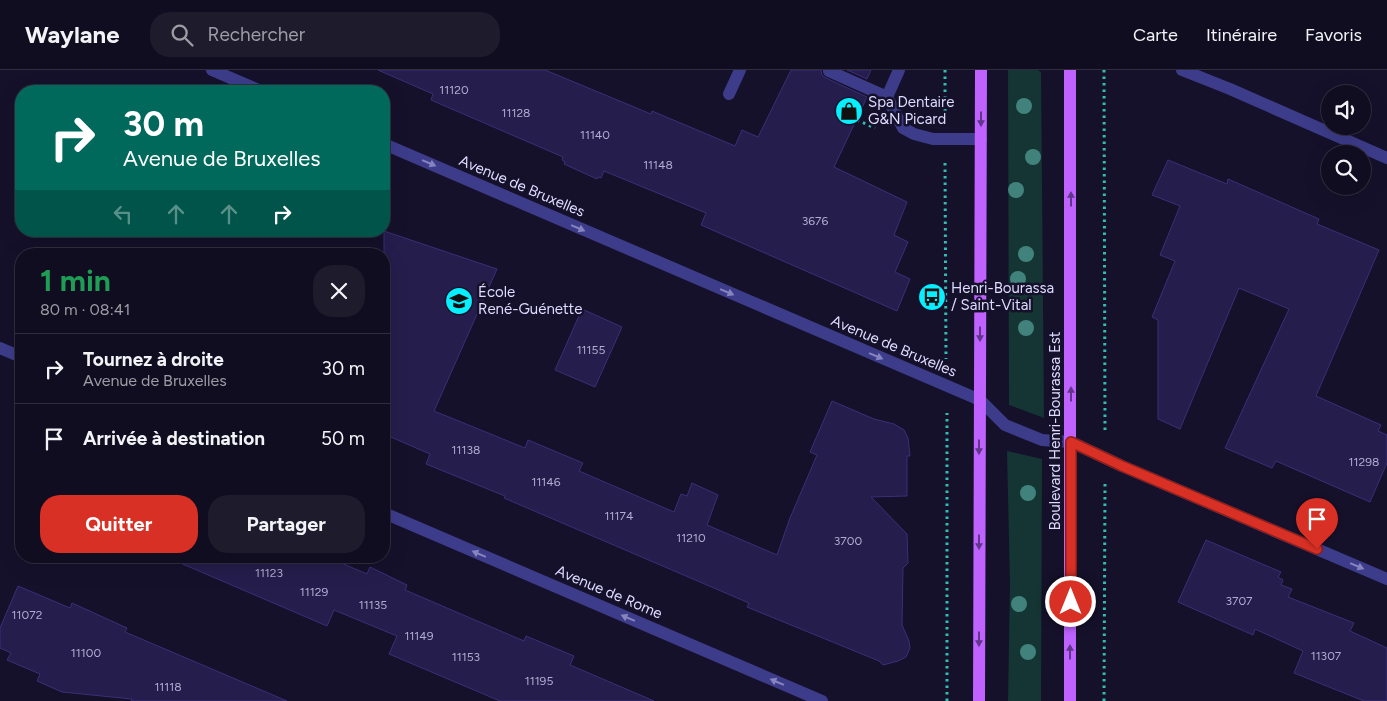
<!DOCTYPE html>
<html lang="fr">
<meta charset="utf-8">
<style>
:root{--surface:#100d20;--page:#1e1b2d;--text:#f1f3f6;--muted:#9c9ca5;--line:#302d3e;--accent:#d93025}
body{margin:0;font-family:Figtree,sans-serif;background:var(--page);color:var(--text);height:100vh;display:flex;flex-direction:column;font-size:19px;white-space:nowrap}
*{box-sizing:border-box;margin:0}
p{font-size:16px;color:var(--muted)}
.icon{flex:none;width:28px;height:28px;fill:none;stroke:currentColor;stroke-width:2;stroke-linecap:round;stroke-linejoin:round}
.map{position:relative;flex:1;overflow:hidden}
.drawer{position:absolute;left:15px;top:178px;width:375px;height:315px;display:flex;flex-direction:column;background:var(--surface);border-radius:20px;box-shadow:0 5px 20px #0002,0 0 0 1px var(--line)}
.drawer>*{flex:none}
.top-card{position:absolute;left:15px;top:15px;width:375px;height:152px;border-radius:20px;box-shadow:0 5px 20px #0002,0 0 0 1px var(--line);background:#00695c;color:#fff;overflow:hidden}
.tools{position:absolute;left:1321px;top:15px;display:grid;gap:10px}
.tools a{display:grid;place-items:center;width:50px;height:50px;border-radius:50%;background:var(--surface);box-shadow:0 5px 20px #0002,0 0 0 1px var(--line);font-size:25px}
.pin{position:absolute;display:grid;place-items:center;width:42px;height:42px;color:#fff;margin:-51px -21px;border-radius:50% 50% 50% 0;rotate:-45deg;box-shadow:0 0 5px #0007}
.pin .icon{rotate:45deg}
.me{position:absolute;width:55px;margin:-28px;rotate:0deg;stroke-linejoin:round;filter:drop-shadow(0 0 4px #0008)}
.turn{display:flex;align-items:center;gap:18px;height:105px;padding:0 25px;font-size:22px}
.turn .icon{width:65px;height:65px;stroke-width:2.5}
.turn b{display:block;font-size:35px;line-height:42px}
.lanes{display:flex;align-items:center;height:48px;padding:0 25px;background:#0003;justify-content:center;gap:25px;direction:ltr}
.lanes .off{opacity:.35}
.round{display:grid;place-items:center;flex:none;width:52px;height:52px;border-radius:20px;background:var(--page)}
.summary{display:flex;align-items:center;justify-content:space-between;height:85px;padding:0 25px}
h1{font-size:30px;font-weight:700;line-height:38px;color:#1e9e55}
.action{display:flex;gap:10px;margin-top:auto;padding:10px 25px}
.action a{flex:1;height:58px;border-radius:20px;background:var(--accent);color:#fff;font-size:20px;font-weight:700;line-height:58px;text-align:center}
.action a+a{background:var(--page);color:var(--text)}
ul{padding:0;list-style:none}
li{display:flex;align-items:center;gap:15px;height:70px;padding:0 25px;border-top:1px solid var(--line)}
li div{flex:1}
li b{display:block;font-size:19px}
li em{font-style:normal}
header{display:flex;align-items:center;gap:30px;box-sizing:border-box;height:70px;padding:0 25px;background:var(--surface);border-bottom:1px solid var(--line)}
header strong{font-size:24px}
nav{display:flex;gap:28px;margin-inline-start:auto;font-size:18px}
.search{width:350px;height:45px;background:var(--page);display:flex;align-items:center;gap:12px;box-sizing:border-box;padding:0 18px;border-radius:20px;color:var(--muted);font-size:19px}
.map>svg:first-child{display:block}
.green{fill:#143533}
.building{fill:#251d4c;stroke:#3b2f78}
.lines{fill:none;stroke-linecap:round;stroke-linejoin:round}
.path{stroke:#31beb1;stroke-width:3;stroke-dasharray:2.5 4;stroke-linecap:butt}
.service{stroke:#3d3c8a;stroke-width:12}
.minor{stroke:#3d3c8a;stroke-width:12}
.primary{stroke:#bf62ff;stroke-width:12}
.tree{fill:#41837c}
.oneway{fill:#61358a}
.oneway2{fill:#8584bf}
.route-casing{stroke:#8d1f18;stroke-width:12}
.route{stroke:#d93025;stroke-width:9}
.labels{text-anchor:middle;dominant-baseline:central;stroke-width:5;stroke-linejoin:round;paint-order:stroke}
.number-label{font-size:12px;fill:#b0acd2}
.poi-label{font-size:15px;fill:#dedbff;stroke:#15112b;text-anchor:start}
.street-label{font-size:15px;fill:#dedbff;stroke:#15112b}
</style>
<header>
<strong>Waylane</strong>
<div class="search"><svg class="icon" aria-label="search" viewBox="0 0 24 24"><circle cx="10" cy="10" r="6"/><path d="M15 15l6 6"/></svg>Rechercher</div>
<nav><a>Carte</a><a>Itinéraire</a><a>Favoris</a></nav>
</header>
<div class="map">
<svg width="1387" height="631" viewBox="0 0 1387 631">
<rect width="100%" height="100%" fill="#15112b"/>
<path class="green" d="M1008 0H1038L1041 2 1044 348 1009 335Z
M1007 381 1042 389 1041 631H1008L1010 514Z"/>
<path class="building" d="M378 0H545L651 44 652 41 735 76 742 60 758 67 791 0H821L822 5 826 8 867 27 834 97 907 132 894 165 908 172 895 202 910 209 897 241 701 155 706 143 604 101 601 108 598 107 597 109 564 94 565 92 562 90 563 87 431 30 433 24Z
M847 0H871L867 9Z
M1168 90 1227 114 1228 109 1319 149 1317 154 1379 180 1316 326 1381 355 1378 361 1387 365V393L1370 432 1276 391 1272 398 1225 378 1289 239 1239 218 1180 359 1158 349V250L1152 247 1175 191 1160 185 1180 136 1152 125Z
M384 161 497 199 434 341 525 378 528 370 583 393 579 401 674 442 681 424 687 426 692 413 718 425 707 455 777 485 790 448 817 385 810 382 832 331 874 349 894 354 904 360 908 368 910 386H907V426L871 427 907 464 908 493 903 498 902 555 909 571 910 578 906 587 898 591 883 595 879 591 747 537 749 533 504 428 505 426 426 394 430 384 384 364Z
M582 239 622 257 595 317 555 300Z
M1206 470 1281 502 1278 507 1283 510 1281 515 1292 519 1288 527 1354 553 1350 561 1387 578V631H1364L1294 603 1303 581 1255 559 1253 565 1178 532Z
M164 486H325L367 504 370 497 407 515 405 520 524 571 526 566 574 586 570 595 654 631H500L389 584 397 566 334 540 327 556Z
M18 516 70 538 72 533 127 558 125 562 287 631H131L132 629 62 622 37 611 40 604 7 590 11 583 0 578V558Z"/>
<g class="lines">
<path class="path" d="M945 0V44
M1104 0 1105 360
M857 50 875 58
M945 93 946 289
M947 631V343
M1104 631 1105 414"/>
<path class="service" d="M829 1 887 27 903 58 914 64 933 69H981
M729 24 740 0
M887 27 899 0
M980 330 1005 355 1042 370 1071 372"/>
<path class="minor" d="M212 0 261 21
M1182 0 1230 19 1387 88
M384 74 980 330
M0 278 21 287
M1071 372 1122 396 1387 509
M384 443 822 631"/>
<path class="primary" d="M979 631 981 0
M1070 631V0"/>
</g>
<g class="tree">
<circle cx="1024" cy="36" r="8"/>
<circle cx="1033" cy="87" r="8"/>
<circle cx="1016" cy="120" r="8"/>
<circle cx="1026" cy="184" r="8"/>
<circle cx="1018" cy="209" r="8"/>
<circle cx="1026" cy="258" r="8"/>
<circle cx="1028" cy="423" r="8"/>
<circle cx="1019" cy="534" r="8"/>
<circle cx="1028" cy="582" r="8"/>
</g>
<defs><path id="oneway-solid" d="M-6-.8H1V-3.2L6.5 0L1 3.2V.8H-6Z" transform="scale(1.25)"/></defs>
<g class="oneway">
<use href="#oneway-solid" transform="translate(981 49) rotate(90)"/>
<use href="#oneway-solid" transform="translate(1071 129) rotate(-90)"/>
<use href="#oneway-solid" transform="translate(980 264) rotate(90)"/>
<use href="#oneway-solid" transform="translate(1071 324) rotate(-90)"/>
<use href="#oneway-solid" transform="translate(979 377) rotate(90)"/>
<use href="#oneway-solid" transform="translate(979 472) rotate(90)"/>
<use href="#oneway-solid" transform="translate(979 569) rotate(90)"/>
<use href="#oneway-solid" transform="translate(1070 582) rotate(-90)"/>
</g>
<g class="oneway2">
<use href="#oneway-solid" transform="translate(429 93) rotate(23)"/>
<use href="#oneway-solid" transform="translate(578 158) rotate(23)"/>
<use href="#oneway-solid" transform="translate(727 222) rotate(23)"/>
<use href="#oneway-solid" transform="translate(876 286) rotate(23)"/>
<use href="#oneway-solid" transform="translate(479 484) rotate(-157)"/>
<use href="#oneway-solid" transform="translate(1357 496) rotate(23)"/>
<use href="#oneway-solid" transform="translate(628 548) rotate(-157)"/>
<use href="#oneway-solid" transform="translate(777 612) rotate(-157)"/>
</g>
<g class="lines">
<g class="route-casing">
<path id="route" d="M1071 532V372L1122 396 1317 479"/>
</g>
<use href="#route" class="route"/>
</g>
<defs>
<g id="shop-disc" transform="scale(1.4375)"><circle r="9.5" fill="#07eeff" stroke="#15112b"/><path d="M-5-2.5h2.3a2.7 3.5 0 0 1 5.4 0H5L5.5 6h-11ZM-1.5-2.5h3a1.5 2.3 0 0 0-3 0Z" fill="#111"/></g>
<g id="bus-disc" transform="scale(1.4375)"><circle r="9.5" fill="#07eeff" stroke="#15112b"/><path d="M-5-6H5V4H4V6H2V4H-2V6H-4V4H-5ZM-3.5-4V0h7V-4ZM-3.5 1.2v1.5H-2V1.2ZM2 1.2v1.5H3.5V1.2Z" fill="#111"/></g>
<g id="school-disc" transform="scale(1.4375)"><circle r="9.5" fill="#07eeff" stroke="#15112b"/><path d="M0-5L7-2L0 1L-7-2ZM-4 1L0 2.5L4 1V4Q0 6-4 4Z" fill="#111"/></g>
</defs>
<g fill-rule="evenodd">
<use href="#shop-disc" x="849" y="41"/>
<use href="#bus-disc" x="932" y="227"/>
<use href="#school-disc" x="459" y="231"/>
</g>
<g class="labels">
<g class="number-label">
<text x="454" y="20">11120</text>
<text x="516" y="43">11128</text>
<text x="595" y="65">11140</text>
<text x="658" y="95">11148</text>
<text x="815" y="151">3676</text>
<text x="591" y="280">11155</text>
<text x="466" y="380">11138</text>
<text x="1364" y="392">11298</text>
<text x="546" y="412">11146</text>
<text x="619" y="446">11174</text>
<text x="691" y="468">11210</text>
<text x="848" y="471">3700</text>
<text x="269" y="503">11123</text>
<text x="314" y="522">11129</text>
<text x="1239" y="531">3707</text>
<text x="373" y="535">11135</text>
<text x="27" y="545">11072</text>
<text x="419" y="566">11149</text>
<text x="86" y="583">11100</text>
<text x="1326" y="586">11307</text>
<text x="466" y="587">11153</text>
<text x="539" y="611">11195</text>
<text x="168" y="617">11118</text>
</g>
<g class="poi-label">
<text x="868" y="32">Spa Dentaire<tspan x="868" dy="17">G&amp;N Picard</tspan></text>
<text x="951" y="218">Henri-Bourassa<tspan x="951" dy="17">/ Saint-Vital</tspan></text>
<text x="478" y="222">École<tspan x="478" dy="17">René-Guénette</tspan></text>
</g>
<g class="street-label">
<text transform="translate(522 116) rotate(23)">Avenue de Bruxelles</text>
<text transform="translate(894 276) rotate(23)">Avenue de Bruxelles</text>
<text transform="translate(1055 361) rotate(-90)">Boulevard Henri-Bourassa Est</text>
<text transform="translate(609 522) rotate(23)">Avenue de Rome</text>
</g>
</g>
</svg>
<div class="tools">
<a><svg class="icon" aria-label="sound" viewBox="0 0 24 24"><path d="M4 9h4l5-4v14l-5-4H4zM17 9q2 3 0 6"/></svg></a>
<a><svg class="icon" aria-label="search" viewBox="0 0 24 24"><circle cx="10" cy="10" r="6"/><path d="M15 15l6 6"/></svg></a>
</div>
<div class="pin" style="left:1317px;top:479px;background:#d93025"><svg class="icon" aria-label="arrive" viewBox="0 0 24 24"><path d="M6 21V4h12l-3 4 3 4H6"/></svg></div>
<svg class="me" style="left:1071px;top:532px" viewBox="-20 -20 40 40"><circle r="17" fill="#d93025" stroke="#fff" stroke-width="3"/><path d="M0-11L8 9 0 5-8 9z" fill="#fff"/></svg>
<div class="top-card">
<div class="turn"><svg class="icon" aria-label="right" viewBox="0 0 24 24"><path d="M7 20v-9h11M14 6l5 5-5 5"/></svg><div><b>30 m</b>Avenue de Bruxelles</div></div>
<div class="lanes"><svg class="icon off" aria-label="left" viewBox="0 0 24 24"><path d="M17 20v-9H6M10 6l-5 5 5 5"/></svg><svg class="icon off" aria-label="ahead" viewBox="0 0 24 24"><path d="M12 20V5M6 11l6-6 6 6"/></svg><svg class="icon off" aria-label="ahead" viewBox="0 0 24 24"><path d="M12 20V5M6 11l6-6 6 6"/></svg><svg class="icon" aria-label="right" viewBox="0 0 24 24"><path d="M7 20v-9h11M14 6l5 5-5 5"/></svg></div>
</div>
<section class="drawer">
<div class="summary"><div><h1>1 min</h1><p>80 m · 08:41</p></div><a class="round"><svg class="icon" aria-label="close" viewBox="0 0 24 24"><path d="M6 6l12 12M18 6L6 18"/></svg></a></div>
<ul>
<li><svg class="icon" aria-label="right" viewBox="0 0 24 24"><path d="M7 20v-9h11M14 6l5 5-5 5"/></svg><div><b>Tournez à droite</b><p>Avenue de Bruxelles</p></div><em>30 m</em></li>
<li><svg class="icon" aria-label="arrive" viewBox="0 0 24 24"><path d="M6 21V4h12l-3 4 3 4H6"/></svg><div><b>Arrivée à destination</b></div><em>50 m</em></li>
</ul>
<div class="action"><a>Quitter</a><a>Partager</a></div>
</section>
</div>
